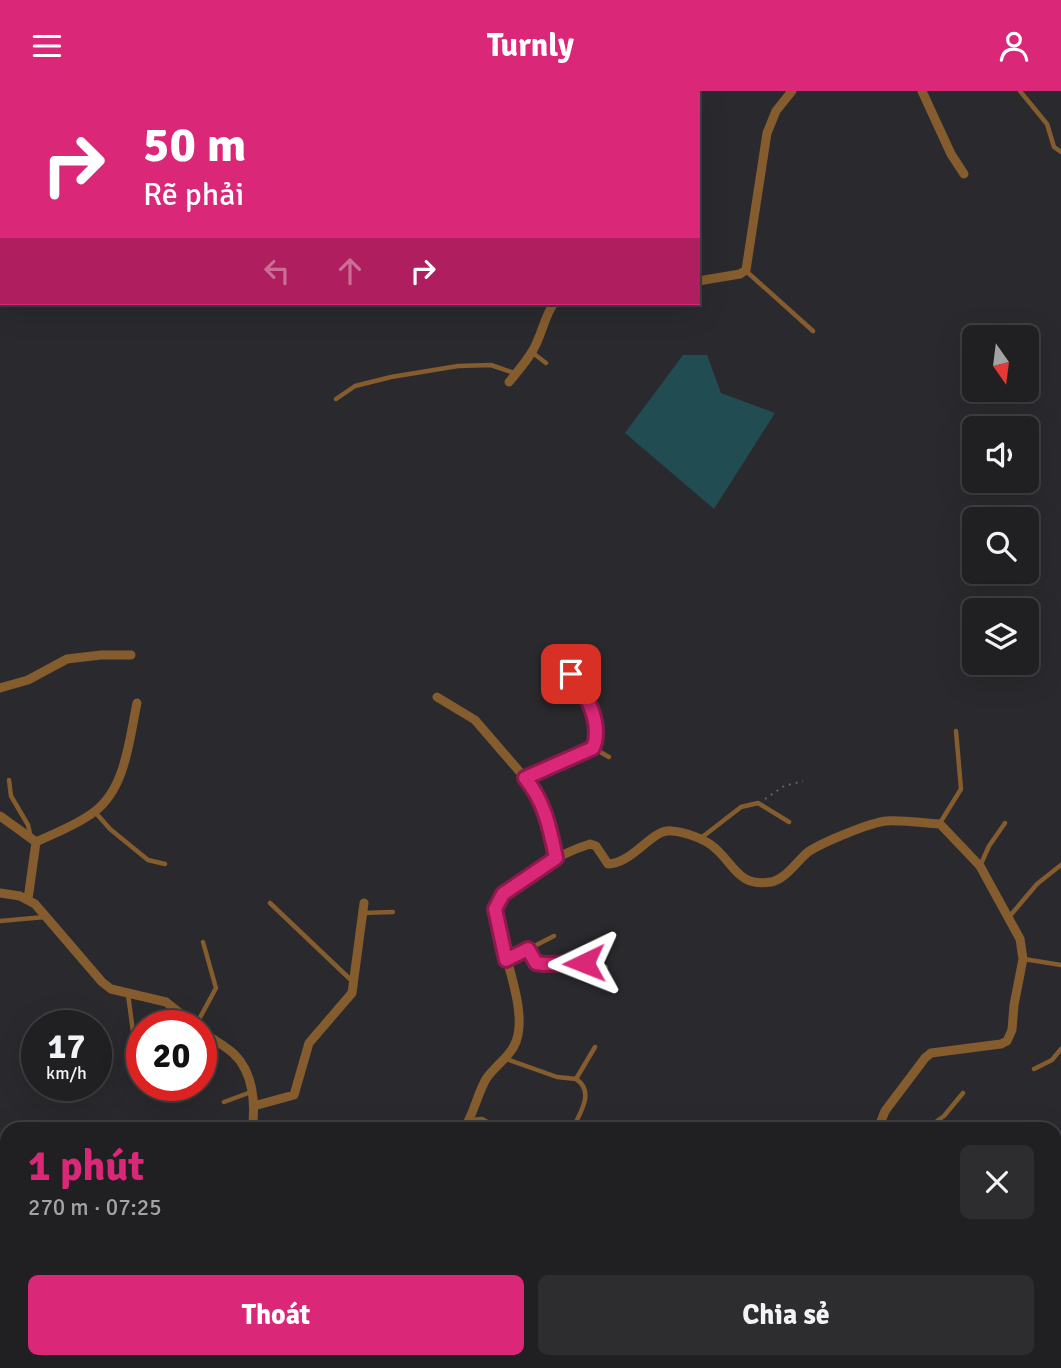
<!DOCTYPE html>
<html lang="vi">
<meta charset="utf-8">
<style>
:root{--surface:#202022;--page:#2d2d2f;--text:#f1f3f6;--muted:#a2a3a5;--line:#3d3e40;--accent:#db2777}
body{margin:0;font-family:Signika,sans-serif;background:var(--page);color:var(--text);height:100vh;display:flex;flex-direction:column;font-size:26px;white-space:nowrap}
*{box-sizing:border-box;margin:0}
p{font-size:23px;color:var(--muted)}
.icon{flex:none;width:38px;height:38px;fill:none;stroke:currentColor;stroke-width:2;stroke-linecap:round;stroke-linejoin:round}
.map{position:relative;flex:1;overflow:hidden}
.sheet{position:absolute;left:0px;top:1031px;width:1062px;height:247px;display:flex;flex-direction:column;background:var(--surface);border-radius:21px 21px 0 0;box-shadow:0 7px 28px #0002,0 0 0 2px var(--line)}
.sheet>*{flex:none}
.banner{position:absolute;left:0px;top:0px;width:700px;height:214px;box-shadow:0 7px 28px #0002,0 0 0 2px var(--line);background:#db2777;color:#fff;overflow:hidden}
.needle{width:46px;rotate:166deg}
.tools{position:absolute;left:962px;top:234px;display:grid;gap:14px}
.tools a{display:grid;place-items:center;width:77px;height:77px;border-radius:10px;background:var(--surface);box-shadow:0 7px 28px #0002,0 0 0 2px var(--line);font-size:35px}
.speed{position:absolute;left:21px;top:919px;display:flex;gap:14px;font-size:35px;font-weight:700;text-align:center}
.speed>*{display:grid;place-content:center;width:91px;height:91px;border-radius:50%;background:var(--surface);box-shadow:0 7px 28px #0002,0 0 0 2px var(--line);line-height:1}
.speed small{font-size:18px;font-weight:400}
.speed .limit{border:10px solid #d22;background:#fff;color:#111}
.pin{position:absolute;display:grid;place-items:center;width:60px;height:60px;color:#fff;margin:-30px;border-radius:14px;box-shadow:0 4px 10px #0006}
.me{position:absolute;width:77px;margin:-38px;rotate:268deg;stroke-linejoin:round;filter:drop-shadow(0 0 5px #0008)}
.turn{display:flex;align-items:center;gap:24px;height:147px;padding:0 28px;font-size:32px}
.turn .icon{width:91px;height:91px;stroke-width:2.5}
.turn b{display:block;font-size:49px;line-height:60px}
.lanes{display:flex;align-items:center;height:66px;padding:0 28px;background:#0003;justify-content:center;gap:35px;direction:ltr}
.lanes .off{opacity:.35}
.round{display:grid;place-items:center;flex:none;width:74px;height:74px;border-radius:10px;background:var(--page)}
.headline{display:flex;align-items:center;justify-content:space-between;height:119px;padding:0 28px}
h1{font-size:42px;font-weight:700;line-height:52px;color:var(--accent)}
.primary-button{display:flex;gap:14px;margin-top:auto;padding:14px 28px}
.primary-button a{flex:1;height:80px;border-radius:10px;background:var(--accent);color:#fff;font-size:28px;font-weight:700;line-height:80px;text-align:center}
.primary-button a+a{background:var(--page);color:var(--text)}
header{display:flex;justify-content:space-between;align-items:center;height:91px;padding:0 28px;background:var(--accent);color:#fff;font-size:32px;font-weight:700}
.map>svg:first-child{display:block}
.water{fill:#214c51}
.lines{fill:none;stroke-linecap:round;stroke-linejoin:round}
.path{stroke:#626265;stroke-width:2;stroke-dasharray:2 5;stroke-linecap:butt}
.service{stroke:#845c2e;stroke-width:4.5}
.minor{stroke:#845c2e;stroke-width:9}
.route-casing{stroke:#8e194d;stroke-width:18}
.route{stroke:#db2777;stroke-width:12}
</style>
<header><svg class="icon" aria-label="menu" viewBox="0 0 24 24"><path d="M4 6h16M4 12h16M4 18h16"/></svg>Turnly<svg class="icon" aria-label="person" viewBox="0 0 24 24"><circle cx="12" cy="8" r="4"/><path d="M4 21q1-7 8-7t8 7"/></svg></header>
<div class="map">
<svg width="1061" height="1277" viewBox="0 0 1061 1277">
<rect width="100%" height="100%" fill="#2a2a2e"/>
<path class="water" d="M683 264H707L721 302 775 322 714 418 625 342Z"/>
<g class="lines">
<path class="path" d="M765 708 784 695 803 690"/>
<path class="service" d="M1020 0 1047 33 1054 56 1061 61
M746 180 813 240
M533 262 546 272
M336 308 355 295 391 286 458 275 491 274 514 282
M593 657 609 666
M526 687 593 657C606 626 577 591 559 568
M9 689 11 705 28 734 31 747
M95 721 110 738 148 769 165 773
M940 732 961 698 956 640
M701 747 741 716 758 712 789 731
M980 775 989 755 1005 732
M270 812 352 890
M363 822 393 821
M1009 826 1037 793 1061 774
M0 830 45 826
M529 858 536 872 544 873 584 872 606 876
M1024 868 1061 874
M507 869 554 845
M128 903 137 971
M196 934 216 897 203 851
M506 968 557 986 576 988 595 956
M1034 978 1052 969 1061 958
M224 1011 251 1001
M471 1029 482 1028 500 1038
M576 1031C583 1017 593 999 576 988
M926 1038 944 1025 963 1002
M462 1277 466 1270"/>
<path class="minor" d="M488 0V2
M922 0 951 63 964 83
M698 190 740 183 746 179 767 42 776 20 792 0
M509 291C517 281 527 270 533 259 542 244 544 226 554 212
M0 597 28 589 67 568 101 564H131
M437 606 475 629 532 695 548 727 556 767
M0 725 36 751
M0 802 20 805 35 813 102 891 111 898 166 911 195 934
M28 808 36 751C55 742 77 734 94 721 126 697 129 649 137 612
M201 940C212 948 224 954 234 963 253 981 256 1013 252 1038
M254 1015 294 1004 309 952 352 902 364 812
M464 1038C474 1022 477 1004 486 988 494 976 507 968 514 955 532 923 498 854 495 818 505 791 564 761 590 753L596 755 608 773C634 772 652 737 672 740 685 741 706 748 716 758 735 775 739 796 771 791 785 789 797 770 808 761 821 752 871 731 887 730 904 729 922 732 940 733L980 775 1020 848 1023 868 1014 914 1012 939 1007 950 1001 953 931 962 925 967 885 1020 878 1038
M278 1270V1277
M403 1270 410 1277
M358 1277 374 1270
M705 1277 710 1270"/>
</g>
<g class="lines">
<g class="route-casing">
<path id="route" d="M571 583C586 602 603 633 593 657L525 687C545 711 550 738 556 767L503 803 495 818 506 869 528 858 536 872 544 873 584 872"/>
</g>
<use href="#route" class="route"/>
</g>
</svg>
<div class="tools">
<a><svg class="needle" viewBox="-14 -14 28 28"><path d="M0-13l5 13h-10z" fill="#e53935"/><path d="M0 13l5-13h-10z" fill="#a2a3a5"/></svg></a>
<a><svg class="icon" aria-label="sound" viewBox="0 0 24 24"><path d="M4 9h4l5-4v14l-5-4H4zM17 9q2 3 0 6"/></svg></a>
<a><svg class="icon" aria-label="search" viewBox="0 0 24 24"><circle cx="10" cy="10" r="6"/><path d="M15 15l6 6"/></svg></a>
<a><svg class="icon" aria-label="layers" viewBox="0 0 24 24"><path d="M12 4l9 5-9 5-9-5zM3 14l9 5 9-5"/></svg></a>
</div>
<div class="speed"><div>17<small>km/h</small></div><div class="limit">20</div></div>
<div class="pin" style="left:571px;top:583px;background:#d93025"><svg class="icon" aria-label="arrive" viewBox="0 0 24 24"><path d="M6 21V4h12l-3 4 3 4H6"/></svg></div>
<svg class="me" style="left:584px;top:872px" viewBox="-20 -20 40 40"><path d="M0-17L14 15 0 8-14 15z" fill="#db2777" stroke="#fff" stroke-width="4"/></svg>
<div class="banner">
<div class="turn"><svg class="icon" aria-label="right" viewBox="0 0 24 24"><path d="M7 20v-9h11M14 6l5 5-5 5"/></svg><div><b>50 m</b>Rẽ phải</div></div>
<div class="lanes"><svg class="icon off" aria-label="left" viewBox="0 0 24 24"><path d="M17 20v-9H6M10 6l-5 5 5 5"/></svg><svg class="icon off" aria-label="ahead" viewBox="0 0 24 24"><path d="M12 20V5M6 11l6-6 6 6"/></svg><svg class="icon" aria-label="right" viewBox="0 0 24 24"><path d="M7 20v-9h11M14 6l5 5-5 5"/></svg></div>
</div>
<section class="sheet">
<div class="headline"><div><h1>1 phút</h1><p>270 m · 07:25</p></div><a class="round"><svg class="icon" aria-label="close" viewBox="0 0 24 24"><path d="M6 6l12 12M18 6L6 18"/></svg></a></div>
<div class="primary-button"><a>Thoát</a><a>Chia sẻ</a></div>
</section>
</div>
